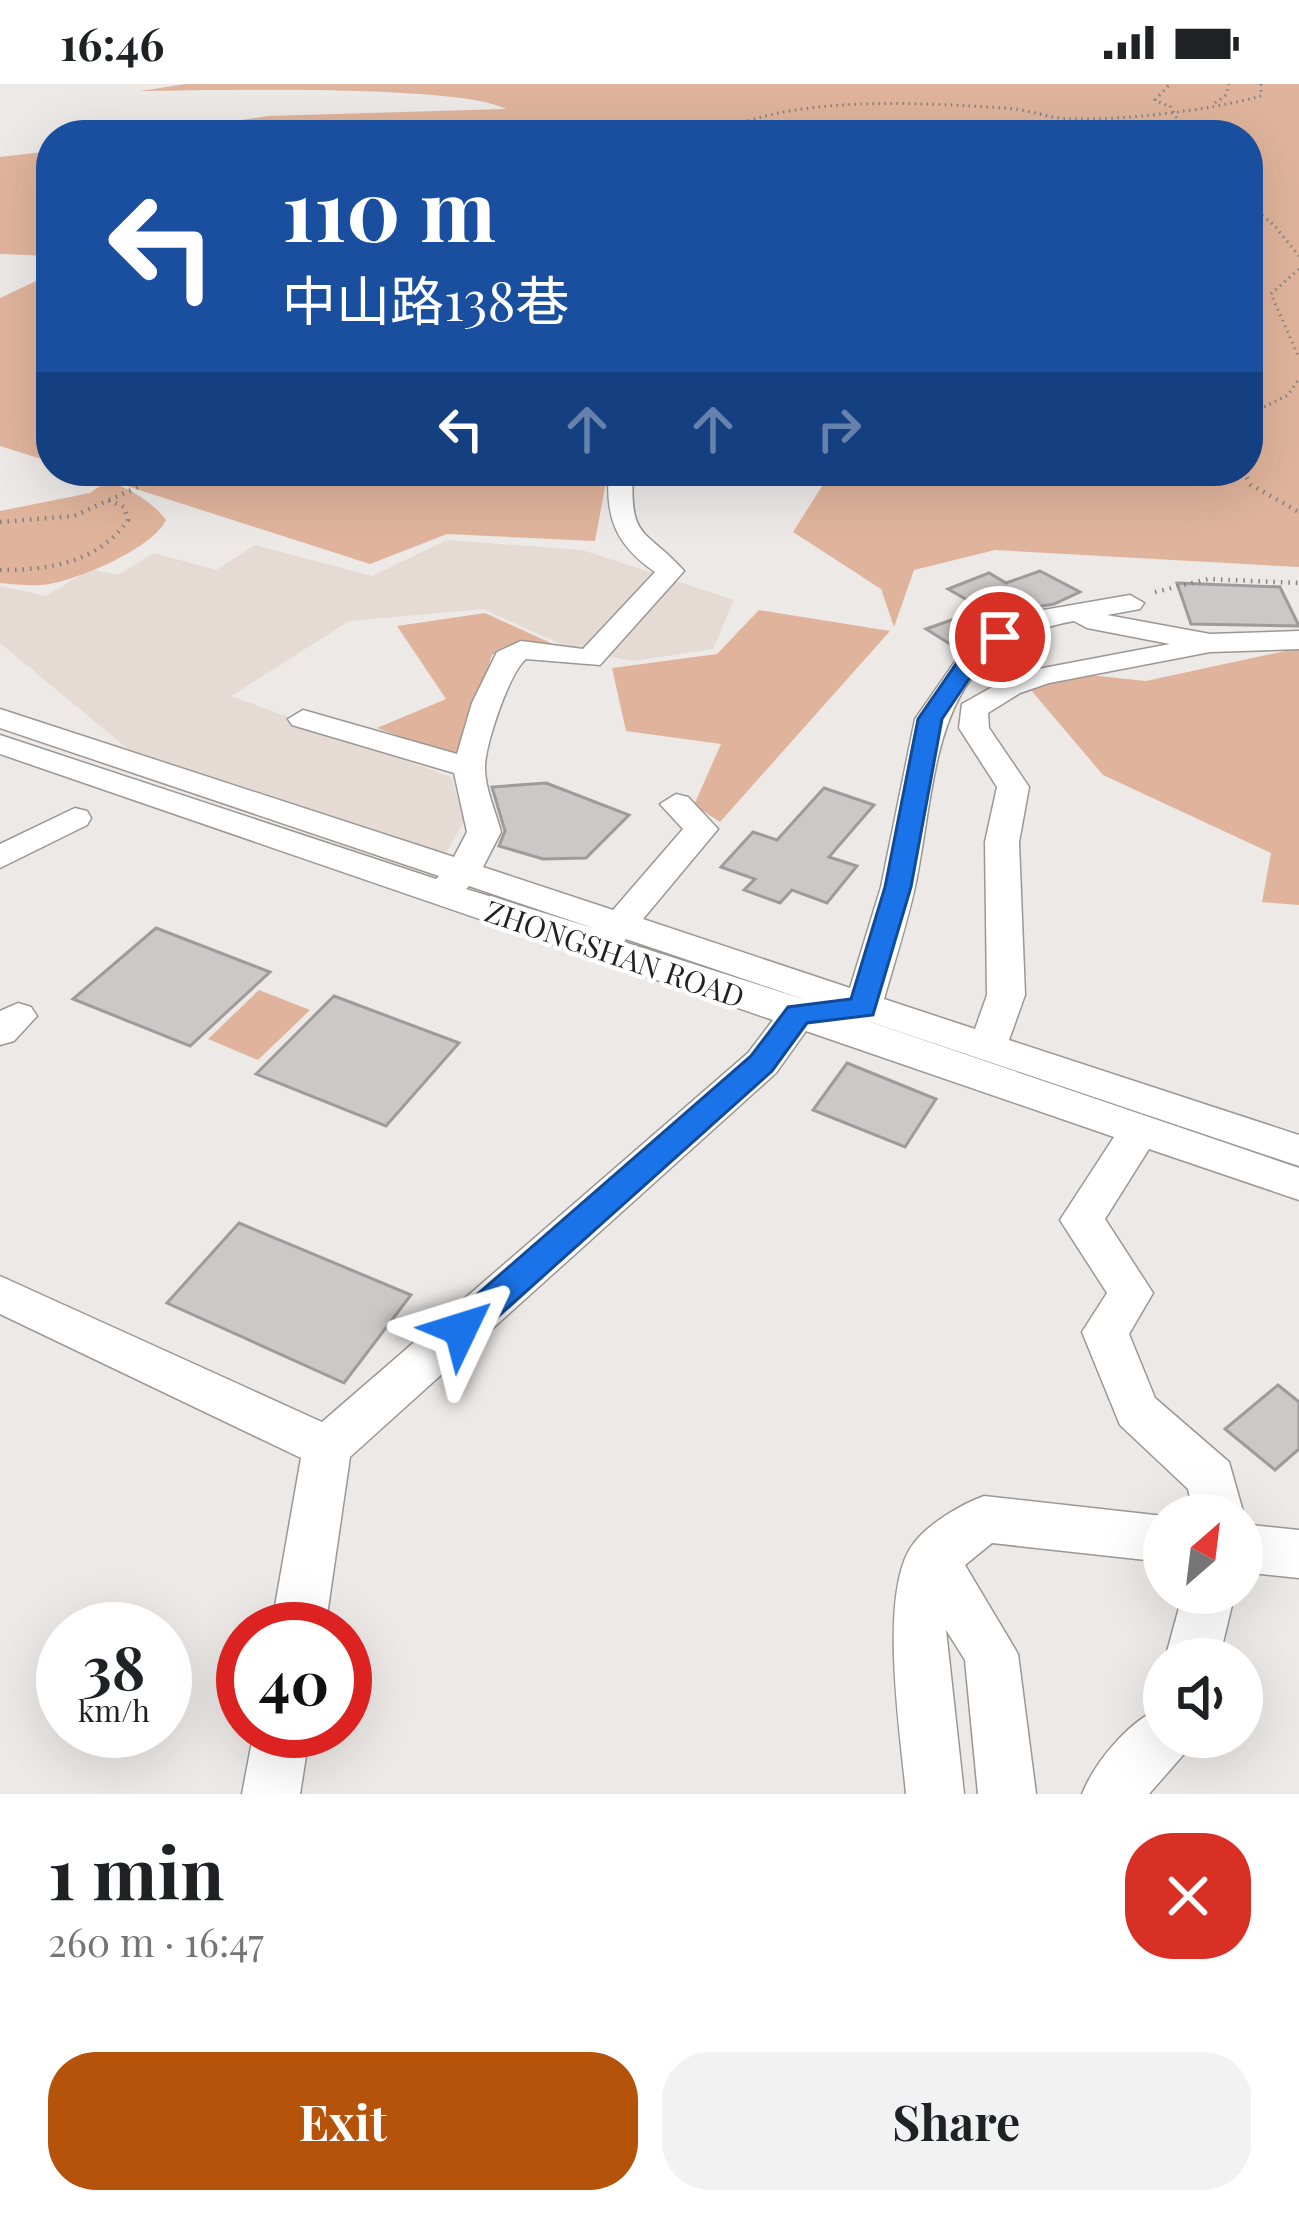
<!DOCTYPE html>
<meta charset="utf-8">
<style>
:root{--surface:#fff;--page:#f2f2f2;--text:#202124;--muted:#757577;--accent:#b45309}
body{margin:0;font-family:"Playfair Display","Noto Sans TC",serif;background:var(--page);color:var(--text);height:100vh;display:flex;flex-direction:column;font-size:45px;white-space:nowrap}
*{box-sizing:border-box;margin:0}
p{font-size:39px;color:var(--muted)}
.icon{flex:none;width:66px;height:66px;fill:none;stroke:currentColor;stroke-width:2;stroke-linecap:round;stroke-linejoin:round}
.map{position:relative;height:1710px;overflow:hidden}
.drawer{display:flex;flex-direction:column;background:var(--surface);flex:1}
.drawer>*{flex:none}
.hud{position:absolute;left:36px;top:36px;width:1227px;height:366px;border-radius:48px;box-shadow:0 12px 48px #0002;background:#1a4fa0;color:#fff;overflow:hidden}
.needle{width:78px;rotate:28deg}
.buttons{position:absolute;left:1143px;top:1410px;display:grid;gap:24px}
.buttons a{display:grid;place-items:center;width:120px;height:120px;border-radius:50%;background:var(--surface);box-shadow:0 12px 48px #0002;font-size:60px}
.speed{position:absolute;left:36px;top:1518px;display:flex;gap:24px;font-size:60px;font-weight:700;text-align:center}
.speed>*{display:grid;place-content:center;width:156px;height:156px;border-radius:50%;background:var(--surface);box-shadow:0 12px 48px #0002;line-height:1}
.speed small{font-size:30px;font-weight:400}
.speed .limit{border:18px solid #d22;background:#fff;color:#111}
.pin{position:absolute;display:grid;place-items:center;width:102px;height:102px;color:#fff;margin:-51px;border:6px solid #fff;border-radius:50%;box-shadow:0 3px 12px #0007}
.me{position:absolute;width:132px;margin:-66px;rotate:49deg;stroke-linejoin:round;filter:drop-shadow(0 0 9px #0008)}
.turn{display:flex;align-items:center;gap:42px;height:252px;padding:0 48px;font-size:54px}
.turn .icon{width:156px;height:156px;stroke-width:2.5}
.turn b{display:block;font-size:84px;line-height:102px}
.lanes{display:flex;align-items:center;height:114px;padding:0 48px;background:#0003;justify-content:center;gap:60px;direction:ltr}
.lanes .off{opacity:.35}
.round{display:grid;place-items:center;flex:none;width:126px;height:126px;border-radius:48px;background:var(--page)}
.headline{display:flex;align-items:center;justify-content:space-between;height:204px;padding:0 48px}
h1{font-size:72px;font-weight:700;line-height:90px}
.button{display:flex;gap:24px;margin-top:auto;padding:24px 48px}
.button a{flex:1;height:138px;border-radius:48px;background:var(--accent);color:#fff;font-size:48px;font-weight:700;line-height:138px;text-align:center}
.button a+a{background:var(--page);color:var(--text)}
.status{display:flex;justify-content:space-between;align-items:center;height:84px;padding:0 60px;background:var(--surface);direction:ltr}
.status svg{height:33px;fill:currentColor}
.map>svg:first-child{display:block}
.built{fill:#e5dad4}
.green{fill:#e0b49c}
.building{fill:#ccc8c7;stroke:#9f9b9a;stroke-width:3}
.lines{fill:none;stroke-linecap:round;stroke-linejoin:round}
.minor-casing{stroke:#9a9795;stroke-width:3}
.path-far1{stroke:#848281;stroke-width:3;stroke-dasharray:1.5 4.5;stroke-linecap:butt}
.path{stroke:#848281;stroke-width:4.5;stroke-dasharray:1.5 6;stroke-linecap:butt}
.minor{fill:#fff;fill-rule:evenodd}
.route{fill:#1a73e8;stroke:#114b97;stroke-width:3}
.labels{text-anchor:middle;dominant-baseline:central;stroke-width:9;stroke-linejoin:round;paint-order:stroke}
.street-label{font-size:30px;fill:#211f1f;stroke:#fff}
</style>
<div class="status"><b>16:46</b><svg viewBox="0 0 49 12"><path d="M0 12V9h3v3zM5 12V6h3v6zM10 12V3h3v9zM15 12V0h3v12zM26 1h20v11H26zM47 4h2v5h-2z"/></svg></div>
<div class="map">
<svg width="1299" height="1710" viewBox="0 0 1299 1710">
<rect width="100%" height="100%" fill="#ece9e7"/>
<path class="built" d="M447 456 582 466 734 516 713 565 633 577 572 565 483 525 349 537 231 612 451 693 465 736 446 769 128 665 0 559V502L46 512 90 485 118 491 154 469 216 486 255 461 372 492Z"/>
<path class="green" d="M186 0H1299V483L995 466 914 486 894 543 881 505 793 448 824 399 807 387H1248V51H143L268 32 506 25C462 0 205 6 140 7Z
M51 67V172L0 170V73Z
M51 190V378L0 362V214Z
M55 387C93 387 144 406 166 436 153 464 80 495 49 500 34 503 15 500 0 499V427L90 409 100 402Z
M80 387H608L595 457 447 450 370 480Z
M759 526 890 547 720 738 694 721 721 660 626 647 612 584 717 570Z
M485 529 564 565 521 558 492 571 460 675 377 644 446 615 397 542Z
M1299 564V821L1262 818 1271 769 1103 691 1030 605 1061 588 1146 597Z
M259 906 310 926 258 976 208 955Z"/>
<path class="building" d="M1040 487 1080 508 1054 520 1013 527 958 565 926 545 983 525 948 505 989 489 1006 499Z
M1177 499 1280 503 1299 542 1191 540Z
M546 699 629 731 586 774 543 775 499 762 505 747 492 703Z
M824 704 874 721 829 773 857 782 827 819 792 806 780 819 744 806 755 795 721 783 753 748 777 756Z
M156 844 270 888 190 962 73 915Z
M334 912 459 959 386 1042 256 990Z
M847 979 936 1015 905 1063 813 1026Z
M239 1139 411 1211 344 1299 167 1219Z
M1278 1301 1299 1318V1365L1275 1386 1225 1345Z"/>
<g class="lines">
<g class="minor-casing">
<path id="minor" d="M609 387H633C629 458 645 443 684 487L600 581 526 575C509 589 486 659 485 682 484 702 496 728 501 748L483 783 613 826 683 745 660 720 676 710 688 713 718 745 643 835 850 904 881 803 915 635 965 563 1015 531 1130 511 1144 519 1140 525 1107 531 1210 550 1299 547V565L1210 568 1049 599 1020 609 988 629 989 644 1029 703 1019 758 1025 911 1009 956 1299 1051V1082L835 926 1299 1084V1116L1149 1065 1105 1135 1153 1209 1129 1250 1155 1314 1229 1378 1244 1431 1242 1436V1431H1194L1188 1405 1120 1341 1082 1248 1107 1209 1060 1136 1114 1053 806 947 776 989 350 1373 325 1545H271L301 1374 0 1230V1192L322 1338 748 969 773 936 0 670V651L436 795 439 792 0 644V625L454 773 467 748 454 689 292 641 288 635 303 626 457 670 472 619 497 568 521 557 583 565 655 488C616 461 605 434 609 387ZM1074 537 1087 544 1170 560 1017 589 962 620 959 644 997 703 985 758 987 911 975 945 884 915C895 876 908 837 916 798 939 683 931 562 1074 537ZM469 802 596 845 466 805ZM626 855 806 916 624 858Z
M75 724 87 727 91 734 87 741 0 784V760Z
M18 919 31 923 37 932 14 957 0 961V927Z
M984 1412 1164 1432V1478L992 1459 965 1481 1018 1570 1036 1710H978L965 1576 946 1546 964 1710H906C901 1652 877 1505 914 1459 929 1439 962 1420 984 1412Z
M1242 1440 1299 1446V1494L1242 1488Z
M1183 1509H1235L1219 1575H1165Z
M1164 1622V1653H1191L1184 1670 1149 1710H1082C1096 1676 1130 1636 1164 1622Z
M254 1647H310L300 1710H242Z"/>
</g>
<path class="path-far1" d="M1215 19 1226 11 1229 0
M1166 21 1155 16 1170 0
M1170 22 1181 42 1193 51
M715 51C789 10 922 19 1005 24 1027 25 1048 34 1069 35 1127 36 1206 27 1261 12V0
M1248 120 1274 141 1299 172
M1299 185 1271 210 1299 274
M1248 331 1288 311 1299 295"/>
<path class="path" d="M1243 387 1251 401 1299 428
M0 438 74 432 173 387
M0 486C49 486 98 479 128 436L124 423 108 416
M1155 508 1208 495 1299 499"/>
<use href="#minor" class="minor"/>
</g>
<path class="route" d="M1000 546 1011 553 983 574 942 635 911 803 873 931 807 939 772 987 473 1255 461 1260 449 1255 444 1245 449 1235 751 972 788 923 851 915 885 803 918 635 967 564Z"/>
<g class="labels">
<g class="street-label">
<text transform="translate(615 869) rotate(19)">ZHONGSHAN ROAD</text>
</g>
</g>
</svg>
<div class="buttons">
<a><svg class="needle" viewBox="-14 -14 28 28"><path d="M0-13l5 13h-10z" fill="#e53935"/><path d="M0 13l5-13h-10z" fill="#757577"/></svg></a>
<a><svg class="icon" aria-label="sound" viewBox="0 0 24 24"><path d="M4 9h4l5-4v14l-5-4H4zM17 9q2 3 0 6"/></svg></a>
</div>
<div class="speed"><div>38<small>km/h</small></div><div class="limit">40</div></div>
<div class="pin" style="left:1000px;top:553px;background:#d93025"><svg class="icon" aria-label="arrive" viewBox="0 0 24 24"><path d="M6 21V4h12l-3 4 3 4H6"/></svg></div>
<svg class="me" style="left:461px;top:1245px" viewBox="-20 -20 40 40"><path d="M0-17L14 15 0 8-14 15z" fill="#1a73e8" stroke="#fff" stroke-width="4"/></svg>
<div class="hud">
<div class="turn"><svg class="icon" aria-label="left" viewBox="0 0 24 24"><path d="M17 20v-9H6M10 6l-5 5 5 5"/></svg><div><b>110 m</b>中山路138巷</div></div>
<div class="lanes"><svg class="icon" aria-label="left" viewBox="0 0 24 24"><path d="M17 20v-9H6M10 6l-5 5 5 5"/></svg><svg class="icon off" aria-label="ahead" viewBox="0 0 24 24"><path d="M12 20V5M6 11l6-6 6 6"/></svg><svg class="icon off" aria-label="ahead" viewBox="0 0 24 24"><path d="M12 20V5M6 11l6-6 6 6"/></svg><svg class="icon off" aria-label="right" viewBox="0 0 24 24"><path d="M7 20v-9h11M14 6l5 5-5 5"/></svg></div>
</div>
</div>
<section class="drawer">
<div class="headline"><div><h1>1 min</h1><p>260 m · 16:47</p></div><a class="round" style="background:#d93025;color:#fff"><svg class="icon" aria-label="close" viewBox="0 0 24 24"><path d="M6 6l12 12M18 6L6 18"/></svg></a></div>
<div class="button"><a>Exit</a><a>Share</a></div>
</section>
